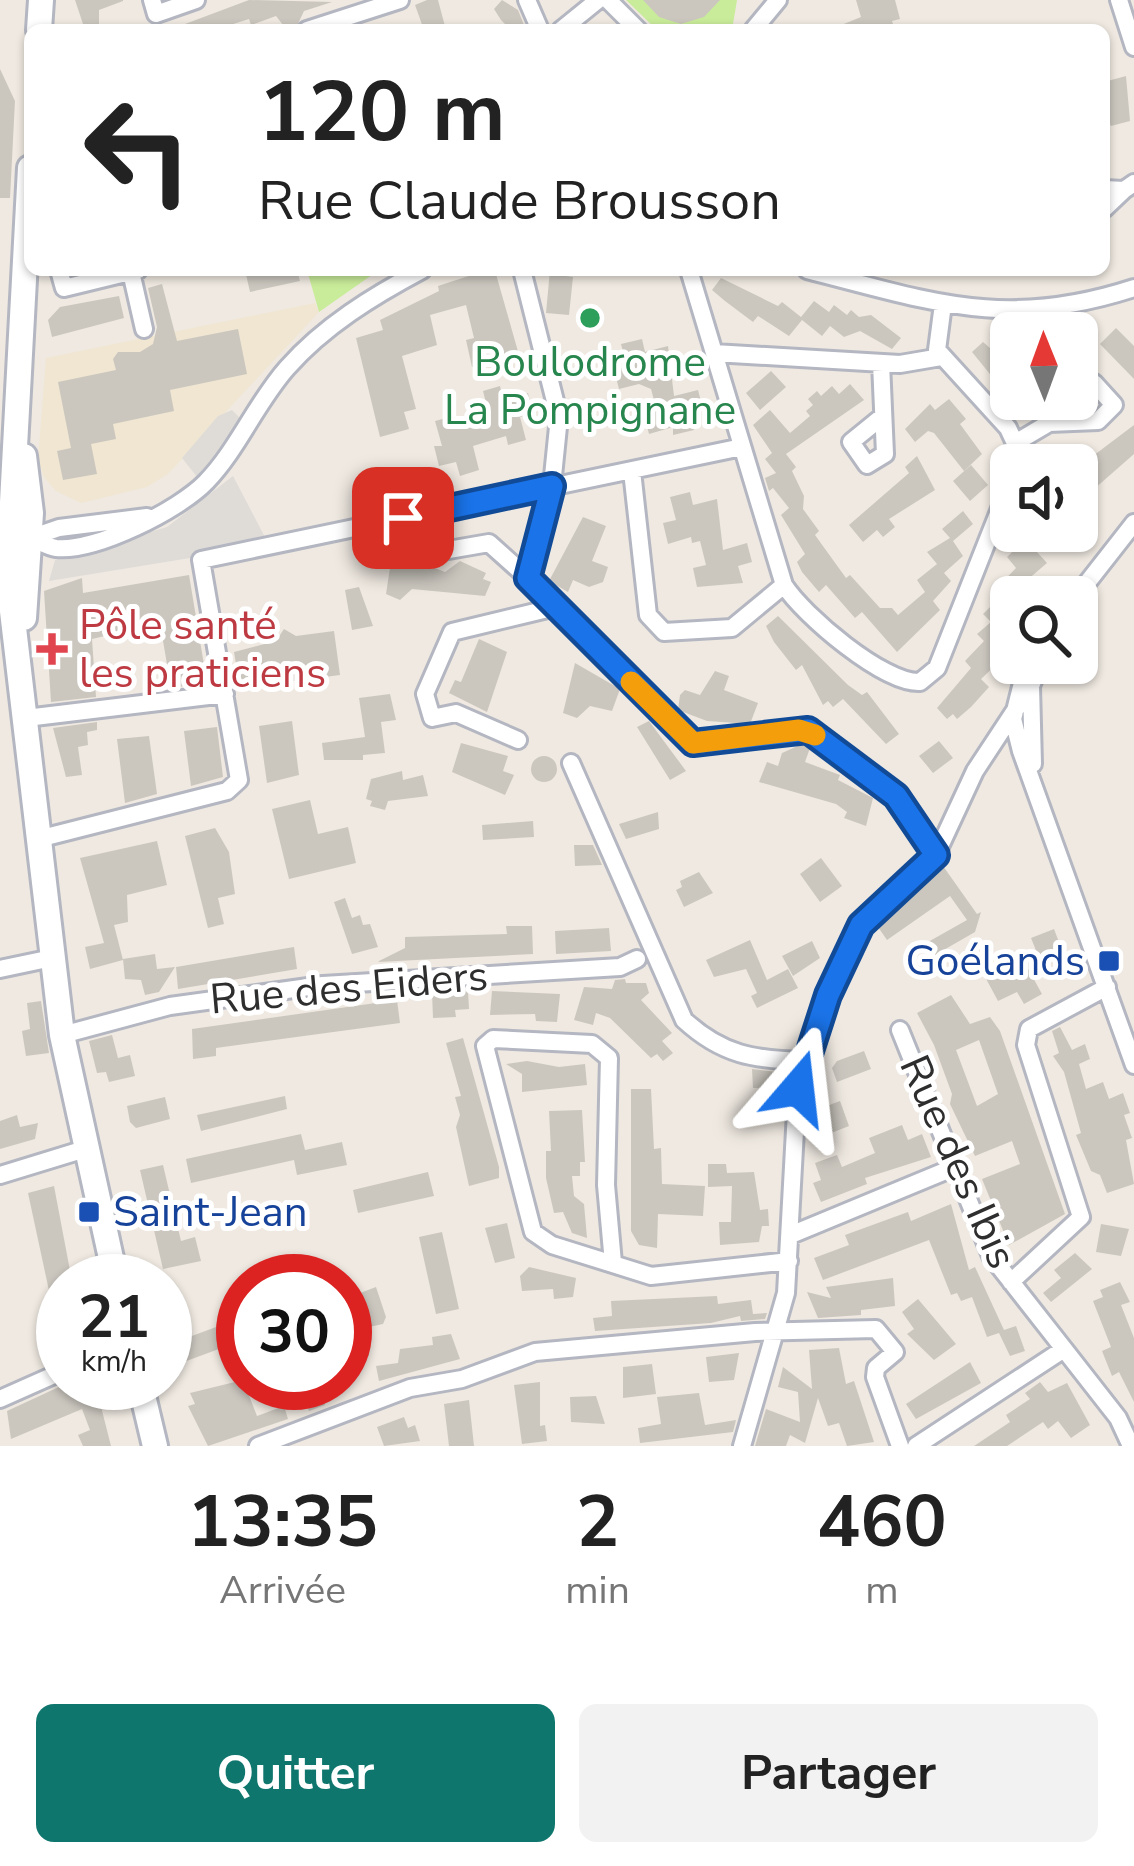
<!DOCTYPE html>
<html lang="fr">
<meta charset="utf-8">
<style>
:root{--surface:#fff;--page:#f2f2f2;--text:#222;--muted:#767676;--accent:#0f766e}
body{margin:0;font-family:"Nunito Sans",sans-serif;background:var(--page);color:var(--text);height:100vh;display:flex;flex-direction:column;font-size:45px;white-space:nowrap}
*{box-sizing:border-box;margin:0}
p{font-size:39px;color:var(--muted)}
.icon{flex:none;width:66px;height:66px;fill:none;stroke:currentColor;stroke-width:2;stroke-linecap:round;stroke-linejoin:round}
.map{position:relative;height:1446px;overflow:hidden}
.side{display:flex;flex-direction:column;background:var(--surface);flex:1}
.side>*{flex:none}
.top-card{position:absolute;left:24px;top:24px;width:1086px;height:252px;border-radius:18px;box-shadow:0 3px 9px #0004;background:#fff;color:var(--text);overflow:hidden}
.needle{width:78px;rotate:359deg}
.tools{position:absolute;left:990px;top:312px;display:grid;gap:24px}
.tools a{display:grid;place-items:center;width:108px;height:108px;border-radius:18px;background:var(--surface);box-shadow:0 3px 9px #0004;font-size:60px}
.speed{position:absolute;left:36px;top:1254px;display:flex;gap:24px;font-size:60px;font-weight:700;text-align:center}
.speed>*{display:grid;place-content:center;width:156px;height:156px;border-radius:50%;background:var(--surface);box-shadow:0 3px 9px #0004;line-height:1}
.speed small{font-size:30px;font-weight:400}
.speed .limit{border:18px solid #d22;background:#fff;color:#111}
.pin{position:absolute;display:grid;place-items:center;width:102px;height:102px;color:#fff;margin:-51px;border-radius:24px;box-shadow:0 6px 18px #0006}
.me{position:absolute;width:132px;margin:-66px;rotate:17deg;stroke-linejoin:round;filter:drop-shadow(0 0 9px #0008)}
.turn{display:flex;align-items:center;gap:42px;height:252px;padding:0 36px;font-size:54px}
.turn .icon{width:156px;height:156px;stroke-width:2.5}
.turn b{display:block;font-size:84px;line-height:102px}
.eta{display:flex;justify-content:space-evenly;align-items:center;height:204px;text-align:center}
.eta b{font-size:72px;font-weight:700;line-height:84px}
.action{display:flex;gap:24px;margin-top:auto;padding:24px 36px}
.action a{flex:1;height:138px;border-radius:18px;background:var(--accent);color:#fff;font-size:48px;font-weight:700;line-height:138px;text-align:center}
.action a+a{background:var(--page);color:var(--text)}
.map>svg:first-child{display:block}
.education{fill:#f0e6d1}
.pitch{fill:#c9ec9a}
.plaza{fill:#dfdcd8}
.building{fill:#cbc7bf;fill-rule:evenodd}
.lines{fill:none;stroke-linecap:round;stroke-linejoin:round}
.minor-casing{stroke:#b4b7c1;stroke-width:22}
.secondary-casing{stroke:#b4b7c1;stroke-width:30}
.minor{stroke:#fff;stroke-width:16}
.secondary{stroke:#fff;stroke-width:24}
.route-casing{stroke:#114b97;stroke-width:30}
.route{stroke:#1a73e8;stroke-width:21}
.slow{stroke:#f59e0b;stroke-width:21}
.leisure-dot{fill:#2e9e5b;stroke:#fff;stroke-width:4.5}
.health-dot{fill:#e0444e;stroke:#fff;stroke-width:4.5}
.transit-dot{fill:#1a4fb4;stroke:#fff;stroke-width:4.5}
.labels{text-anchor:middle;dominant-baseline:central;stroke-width:10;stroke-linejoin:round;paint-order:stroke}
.leisure-label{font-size:42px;fill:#27864d;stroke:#fff}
.health-label{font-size:42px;fill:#be3a42;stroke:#fff;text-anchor:start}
.transit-label{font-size:42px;fill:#164399;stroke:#fff;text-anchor:end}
.street-label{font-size:42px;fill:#2e2e2e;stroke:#fff}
</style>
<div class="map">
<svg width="1134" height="1446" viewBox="0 0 1134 1446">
<rect width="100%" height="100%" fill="#efe9e1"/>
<path class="education" d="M315 303 319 312 168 474 147 487 81 503 56 491 44 477 38 460 46 358Z"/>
<path class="pitch" d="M626 0H737L732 30H657Z
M307 270H379L319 312Z"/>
<path class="plaza" d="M232 410 241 419 211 467 198 478 182 458 218 416Z
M233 476 269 545 49 581 55 560 167 527Z"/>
<path class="building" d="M75 0H123V1L99 10V25L85 30Z
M249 0 332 2 304 11 295 30H287L276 16 251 25 249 19 227 26 228 30H169Z
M427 0H438L446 30H424L415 5Z
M502 0 518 10 526 30H511L501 20 494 9Z
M643 0H720L704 17 681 24 659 17Z
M856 0H895L900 19 892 21 895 30H829L861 17Z
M0 69 15 101 10 198H0Z
M1126 76 1130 121 1111 126 1104 114V82Z
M245 270H297L300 281 250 292Z
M550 270H567L566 276 573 277 569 315 546 313Z
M484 271 496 274 519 355 472 367 466 340 474 338 466 305 430 315 437 345 402 356 416 409 404 412 409 429 380 437 356 338 383 330 380 320 439 291 438 286Z
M721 278 778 306 782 302 801 317 814 301 829 312 834 305 847 315 851 310 859 317 871 315 901 338 892 349 860 331 844 337 830 326 822 336 802 320 789 336 758 316 753 322 725 301 712 290Z
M162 284 177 341 238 329 247 374 170 390 174 411 113 424 116 439 91 444 97 474 63 480 57 451 71 448 58 382 116 370 113 359 118 352H140L153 344 157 327 148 288Z
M119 296 124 318 52 337 48 320 60 307Z
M1116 328 1134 346V379L1100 344Z
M642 339 645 352 668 346 674 396 698 390 703 409 689 413 694 430 673 435V427L649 434 644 415 657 411 651 389 639 384 619 389 614 370 627 367 621 344Z
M997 341 1011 355V400L972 352 983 342 990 348Z
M771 371 786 387 760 410 746 393Z
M850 384 864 400 786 454 796 467 792 471 804 496 803 509 819 531 815 535 846 578 850 575 880 608H892L898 615 925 592 917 580 937 564 927 552 950 538 942 529 963 511 973 524 953 541 963 556 944 573 951 581 933 601 940 610 897 652 862 612 855 618 826 585 819 592 802 572 797 562 805 554 781 515 789 508 773 488 769 491 765 478 776 473 765 459 772 453 753 425 770 410 790 433 810 416 806 411 813 405 808 399 817 391 821 396 832 386 839 394Z
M500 386 503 399 528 393 533 413 520 417 526 440 508 445 506 436 473 446 479 470 460 476 456 462 439 466 434 446H442L435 421 454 416 458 429 483 423 482 416 488 411 483 391Z
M949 399 966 419 960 424 982 454 964 471 934 433 928 431 915 442 905 429 930 404 935 410Z
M1134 425V454L1077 504V468Z
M917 456 935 490 889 519 895 527 883 537 877 530 863 542 849 525 909 473 905 467Z
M971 465 988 485 970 501 953 481Z
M430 468 435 492 395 500 389 479Z
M690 492 693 505 717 499 723 550 747 543 752 562 738 566 743 583 697 587 693 568 706 565 700 541 692 543 691 537 668 544 663 523 676 520 670 497Z
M583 517 606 526 592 561 608 567 603 582 589 587 573 580 568 592 549 581Z
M1017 531H1057L1036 551 1047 563 1019 587 1029 597H1011L1002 607 990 595 1016 568 1007 557 1025 540Z
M372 545 394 551 397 545 410 551 414 560 445 572 460 561 486 573 483 579 491 582 485 596 412 589 400 600 386 594 391 561Z
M189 575 207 683 171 688 160 623 92 639 96 697 51 702 44 591 82 578 83 593Z
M359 587 373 626 352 630 345 590Z
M992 605 1011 631 998 642 1002 647 995 653 1001 660 981 679 989 687 971 707 957 719 953 714 947 719 937 708 971 668 965 661 984 641 977 634 991 622 983 614Z
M778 616 848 685 862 695 867 692 899 734 886 744 843 699 833 707 828 701 823 705 802 665 796 670 774 642 766 626Z
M284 629 296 636 334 631 340 675 240 688 234 652 276 641Z
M479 639 507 652 487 712 449 693 455 680 461 682Z
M575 663 620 689 612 711 590 706 577 718 563 713Z
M715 671 729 676 724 690 758 703 750 724 707 721 678 710 680 695 685 690 700 695Z
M390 694 396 720 381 722 385 753 363 755V760H324L322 743 365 737 359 698Z
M292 721 299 775 267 783 259 726Z
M649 721 686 771 670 780 637 727Z
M97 722V730L87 732 88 745 78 747 82 775 66 777 53 728Z
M217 727 223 777 191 786 184 731Z
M149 736 157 794 125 803 117 739Z
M939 741 953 758 933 773 919 756Z
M461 743 508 756 503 771 514 775 505 795 452 772Z
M802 744 810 748 805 762 840 775 838 780 873 798 866 826 844 818 847 812 836 804 759 782 767 762 778 766 782 753Z
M531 769a13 13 0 1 1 26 0a13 13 0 1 1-26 0Z
M402 771 403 780 423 775 428 796 388 801 385 810 370 806 372 801 366 799 371 779Z
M310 800 318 834 348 827 356 863 289 879 272 809Z
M658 812 659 829 626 839 619 824Z
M533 821 534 837 483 840 482 825Z
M215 828 229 852 235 894 218 898 224 924 208 928 185 836Z
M157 841 167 885 127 895 128 922 114 925 123 960 90 969 85 947 104 943 80 858Z
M574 845H593L602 865 575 866Z
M821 858 842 886 820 902 800 874Z
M943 866 977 914 981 912 975 932 935 955 928 942 967 920 950 896 887 940 878 927Z
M699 872 713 893 684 907 676 890 682 887 680 881Z
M345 898 352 918 360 915 363 925 370 924 378 947 352 954 334 902Z
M506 926H532L533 954 377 962 405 948V937L507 934Z
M609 928 611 951 556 954 555 931Z
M1054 929 1065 958 1041 963 1031 938Z
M750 940 767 980 788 969 798 988 757 1008 751 996 757 993 746 969 714 977 706 960Z
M812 941 820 958 793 976 782 956Z
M294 947 297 969 178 989 176 967Z
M155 954 157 969 175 967 159 992 145 995 141 980 125 979 123 959Z
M1002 965 1006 972 1026 965 1042 994 1024 1004 1017 992 998 1001 984 975Z
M625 979 626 983H646L649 993 641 1000 672 1033 662 1041 673 1053 663 1061 657 1054 651 1058 610 1018 596 1013 593 1025 574 1020 584 987 612 989 615 980Z
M468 991 469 1009 455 1010 456 1017 433 1018 432 993Z
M492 991 560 994 557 1022 536 1021 535 1014 490 1015Z
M951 995 970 1024 990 1017 1000 1031 1065 1214 1009 1245 982 1179 1020 1164 1012 1141 975 1156 950 1104 952 1094 934 1045 917 1013ZM979 1040 998 1094 977 1106 956 1050Z
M397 1000 400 1023 216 1048V1056L193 1059 192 1029Z
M41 1001 49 1053 26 1056 22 1031 30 1029 27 1003Z
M1060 1027 1072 1050 1085 1044 1090 1059 1079 1064 1086 1089 1103 1082 1109 1099 1123 1093 1130 1113 1124 1115 1132 1138 1126 1140 1134 1184 1107 1193 1100 1175 1091 1171 1076 1135 1081 1133 1064 1072 1053 1056 1059 1053 1052 1031Z
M112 1035 118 1058 130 1055 135 1076 109 1082 106 1072 97 1073 89 1041Z
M463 1038 499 1167V1178L469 1186 456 1127 460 1115 455 1097 461 1096 446 1043Z
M864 1051 871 1069 837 1082 832 1068 837 1061Z
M527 1061 559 1067 585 1064 587 1085 522 1092V1074L506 1064Z
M752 1069 786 1073V1087L753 1088Z
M631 1089H651L654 1149 661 1148 662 1184 705 1186 703 1216 658 1214 657 1248 639 1245 631 1231Z
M285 1096 287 1109 201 1131 197 1115Z
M165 1097 170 1119 136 1128 130 1122 127 1106Z
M840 1101 849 1126 826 1135 816 1110Z
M582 1110 585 1162H580V1176H572L574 1196 584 1204 587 1238 572 1233 563 1212 554 1213 546 1178V1151H551L549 1111Z
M17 1115 20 1127 38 1123 35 1139 0 1149V1121Z
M902 1125 908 1140 922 1134 931 1157 865 1178 867 1184 821 1202 813 1183 821 1180 815 1163 837 1155 842 1167 875 1153 869 1138Z
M301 1134 305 1150 342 1142 347 1165 297 1175 294 1160 191 1183 186 1159Z
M708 1164H726L727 1173 754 1172 760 1210 768 1209 769 1226H762L759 1242 720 1245 719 1222H731L732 1186 708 1187Z
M163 1165 181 1241 195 1237 201 1261 163 1269 140 1170Z
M428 1172 434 1196 358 1213 353 1190Z
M54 1186 72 1281H63V1297L51 1300 28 1193Z
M951 1204 969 1270 975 1267 1004 1330 1016 1326 1025 1351 1010 1356 999 1333 987 1337 972 1297 961 1301 957 1293 951 1295 929 1240 823 1280 814 1258 849 1245 845 1235 908 1212 911 1221Z
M507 1223 515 1258 495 1263 485 1228Z
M1101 1224 1129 1229 1121 1256 1096 1252Z
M442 1232 459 1309 436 1314 419 1237Z
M1075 1253 1092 1269 1051 1302 1043 1293 1061 1278 1054 1270Z
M529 1267 576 1278 573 1297 554 1299 553 1289 522 1291 520 1276Z
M893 1278 895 1306 861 1310V1315L818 1318 807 1292 831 1298 826 1287Z
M1120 1282 1130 1302 1121 1305 1134 1338V1402L1119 1372 1112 1376 1102 1351 1111 1347 1093 1301 1103 1297 1100 1290Z
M376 1287 386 1317 383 1324 364 1328 352 1296Z
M717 1296 718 1304 751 1300 753 1314 767 1313 765 1319 741 1321 740 1316 711 1323 595 1331 593 1318 612 1316 611 1301Z
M918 1299 956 1344 934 1360 907 1334 914 1329 902 1312Z
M243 1317V1340L165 1369V1346Z
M361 1324 369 1356 349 1364 345 1330Z
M451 1334 460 1359 379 1381 376 1366 398 1363 400 1349 433 1345 432 1337Z
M839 1348 846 1384 854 1381 874 1442 847 1446 839 1423 828 1426 818 1398 805 1443 790 1435 786 1446H755L766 1409 800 1422 798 1392 778 1387 783 1367 812 1389 809 1350Z
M739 1353 734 1380 709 1382 706 1357Z
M970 1362 981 1383 916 1419 906 1404Z
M652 1364 656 1394 623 1398V1367Z
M243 1380 257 1416 284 1406 288 1419 208 1446 188 1406 195 1404 190 1393Z
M540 1382V1426L545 1425 547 1441 522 1444 514 1385Z
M1040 1382 1048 1392 1067 1383 1090 1425 1071 1438 1058 1421 1048 1429 1043 1422 1007 1446H974L1010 1422 1006 1415 1030 1399 1025 1393Z
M95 1383 111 1446H83L78 1435 90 1430 82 1409 11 1439 7 1411 61 1386Z
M298 1383H317L325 1405 309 1411Z
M699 1393 705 1425 736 1420 733 1432 640 1443 638 1428 661 1424 657 1397Z
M596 1396 605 1424 571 1422 570 1397Z
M469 1400 474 1446H449L444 1404Z
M404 1417 408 1428 415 1425 420 1441 384 1446 377 1427Z"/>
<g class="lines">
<g class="minor-casing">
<path id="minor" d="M152 0 156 14 196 0
M527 0 540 30
M608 0 638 30
M1119 0 1134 47
M307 30 400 0
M561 30 598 0
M753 30 778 0
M1104 189 1124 190 1134 183
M1104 209 1124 190
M59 270 64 288 138 270
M522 270 559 417 552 486 528 578 693 743 808 731 896 796 936 855
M689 270 784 585C803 615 884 684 920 682L937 668 1011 481
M807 270C933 302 1005 330 1134 288
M131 272 144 329
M943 304 937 350 1008 428 1015 443V465
M714 353 900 364 941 357
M881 363 885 454 867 465 851 442 883 416
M1049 423 1098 421 1114 405 1094 383 1077 396
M1015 443 1049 423 1074 399
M632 471 648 615 664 632 732 628 784 585
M30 538C39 541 48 547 56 548 96 552 179 510 206 482 238 449 256 403 287 368 324 326 373 296 422 270
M30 538 59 528 147 517
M437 552 489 543 528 578
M1076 597 1134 523
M1027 663 1013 719 1021 751 1134 1065
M26 718 225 694
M518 740 456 713 432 718 425 694 452 632 556 607
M571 763 684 1020C722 1055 754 1060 805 1061
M1033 764 1031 686 1040 663
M38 839 227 791 239 780 201 560 742 447
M0 969 52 958
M900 1030 991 1256 1064 1349
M62 1035 170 1006 323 985 620 967 637 959
M0 1175 85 1149
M793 1234 955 1167
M613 1263 606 1185 609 1058 592 1044 493 1039 485 1046 533 1232 552 1245 651 1276 789 1261
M1011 1282 1081 1217 1026 1045 1029 1029 1107 987
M0 1399 63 1371
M258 1446 410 1388 462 1379 535 1352 755 1332 876 1329 895 1352 876 1368 875 1377 900 1446
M742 1446 786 1293 797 1094 828 995 861 925 936 855 975 771 1031 686
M916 1446 1064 1349 1118 1418 1131 1446"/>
</g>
<g class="secondary-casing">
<path id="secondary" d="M39 30 41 0
M30 168 8 577 62 1035 116 1281
M24 618 31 513 24 456
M140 1383 155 1446"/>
</g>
<use href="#minor" class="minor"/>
<use href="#secondary" class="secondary"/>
</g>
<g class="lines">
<g class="route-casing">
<path id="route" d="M403 518 552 486 528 578 693 743 808 730 896 796 936 855 861 925 828 995 798 1088"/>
</g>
<use href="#route" class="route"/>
<path class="slow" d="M631 682 693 743 799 730 815 735"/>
</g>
<circle class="leisure-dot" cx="590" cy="318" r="12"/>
<path class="health-dot" d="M46 631h12v12h12v12h-12v12h-12v-12h-12v-12h12z"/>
<g class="transit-dot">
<rect x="1097" y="949" width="24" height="24" rx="6"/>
<rect x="77" y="1200" width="24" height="24" rx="6"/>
</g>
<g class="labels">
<g class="leisure-label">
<text x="590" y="362">Boulodrome<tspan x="590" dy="48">La Pompignane</tspan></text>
</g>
<g class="health-label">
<text x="79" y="625">Pôle santé<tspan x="79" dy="48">les praticiens</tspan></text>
</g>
<g class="transit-label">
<text x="1085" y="961">Goélands</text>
<text x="113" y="1212" text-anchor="start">Saint-Jean</text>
</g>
<g class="street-label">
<text transform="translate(349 988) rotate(-5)">Rue des Eiders</text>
<text transform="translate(958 1162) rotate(66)">Rue des Ibis</text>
</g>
</g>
</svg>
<div class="tools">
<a><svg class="needle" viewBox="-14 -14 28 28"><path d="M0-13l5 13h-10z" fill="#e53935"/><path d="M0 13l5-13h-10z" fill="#767676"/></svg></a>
<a><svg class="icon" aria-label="sound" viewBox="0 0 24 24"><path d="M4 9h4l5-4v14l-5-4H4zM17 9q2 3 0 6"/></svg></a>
<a><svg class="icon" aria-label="search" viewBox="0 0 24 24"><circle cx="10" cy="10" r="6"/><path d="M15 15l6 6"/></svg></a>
</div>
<div class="speed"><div>21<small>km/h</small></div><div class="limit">30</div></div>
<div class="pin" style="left:403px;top:518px;background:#d93025"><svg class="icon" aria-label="arrive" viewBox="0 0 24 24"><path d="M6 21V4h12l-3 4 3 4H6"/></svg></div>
<svg class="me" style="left:798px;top:1088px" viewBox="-20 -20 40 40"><path d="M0-17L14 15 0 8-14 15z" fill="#1a73e8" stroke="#fff" stroke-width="4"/></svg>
<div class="top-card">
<div class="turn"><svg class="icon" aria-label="left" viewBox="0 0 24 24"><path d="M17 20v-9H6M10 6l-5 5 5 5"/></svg><div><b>120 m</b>Rue Claude Brousson</div></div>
</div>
</div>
<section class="side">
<div class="eta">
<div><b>13:35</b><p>Arrivée</p></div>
<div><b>2</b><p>min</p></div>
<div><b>460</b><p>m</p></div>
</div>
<div class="action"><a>Quitter</a><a>Partager</a></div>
</section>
